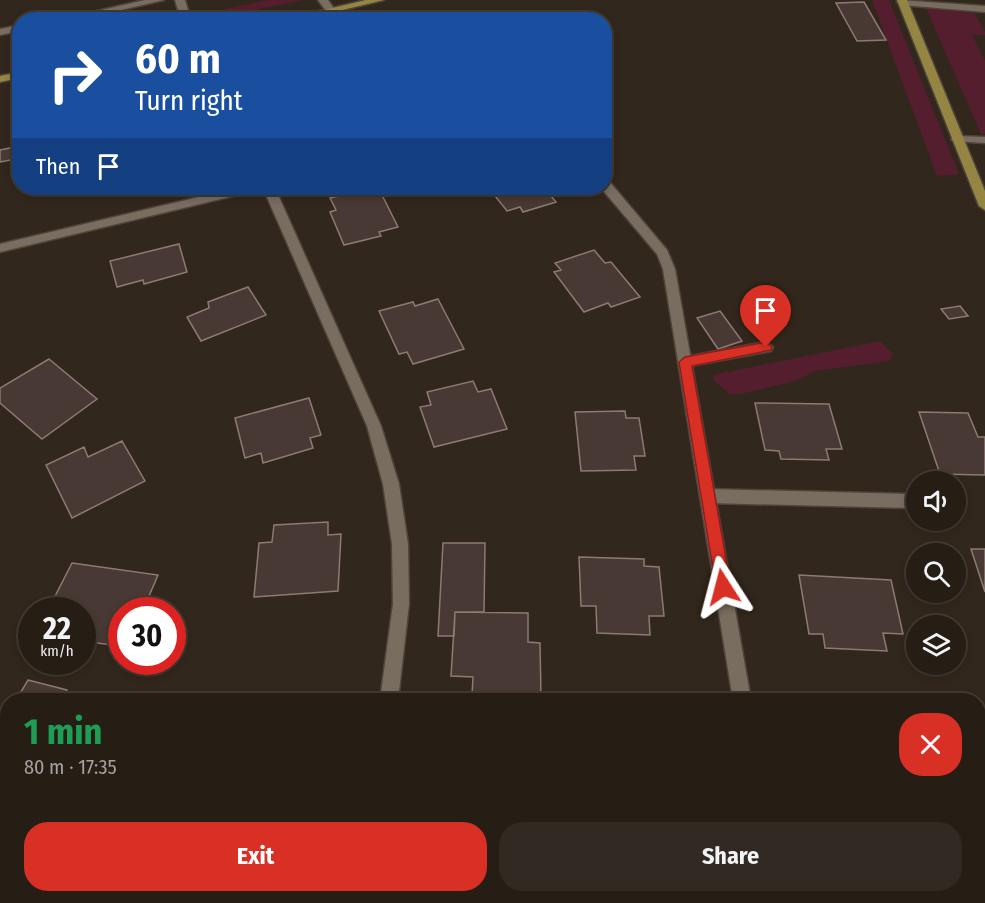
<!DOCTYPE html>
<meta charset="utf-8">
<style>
:root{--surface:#261d15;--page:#322a22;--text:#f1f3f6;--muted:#a4a2a0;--line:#423b34;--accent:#d93025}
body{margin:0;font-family:"Fira Sans Condensed",sans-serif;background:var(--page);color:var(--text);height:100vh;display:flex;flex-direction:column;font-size:22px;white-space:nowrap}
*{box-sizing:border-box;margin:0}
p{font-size:20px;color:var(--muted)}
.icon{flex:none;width:33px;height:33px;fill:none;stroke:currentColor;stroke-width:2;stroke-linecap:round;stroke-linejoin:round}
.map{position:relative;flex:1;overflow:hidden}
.details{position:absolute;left:0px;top:693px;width:986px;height:210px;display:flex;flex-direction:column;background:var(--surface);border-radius:24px 24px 0 0;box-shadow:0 3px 9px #0003,0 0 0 2px var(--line)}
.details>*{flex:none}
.hud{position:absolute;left:12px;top:12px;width:600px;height:183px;border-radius:24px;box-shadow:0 3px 9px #0003,0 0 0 2px var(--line);background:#1a4fa0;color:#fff;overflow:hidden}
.buttons{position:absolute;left:906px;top:471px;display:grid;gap:12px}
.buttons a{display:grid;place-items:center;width:60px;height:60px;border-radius:50%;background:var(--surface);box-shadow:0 3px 9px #0003,0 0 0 2px var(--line);font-size:30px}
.speed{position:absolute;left:18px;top:597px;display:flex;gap:12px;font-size:30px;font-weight:700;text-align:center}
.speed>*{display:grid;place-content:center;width:78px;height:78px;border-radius:50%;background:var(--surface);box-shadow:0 3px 9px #0003,0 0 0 2px var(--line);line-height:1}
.speed small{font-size:15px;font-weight:400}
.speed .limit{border:9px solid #d22;background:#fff;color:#111}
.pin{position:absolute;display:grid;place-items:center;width:51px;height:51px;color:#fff;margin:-62px -26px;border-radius:50% 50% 50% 0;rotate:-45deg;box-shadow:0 0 6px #0007}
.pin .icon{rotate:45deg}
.me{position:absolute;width:66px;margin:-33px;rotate:351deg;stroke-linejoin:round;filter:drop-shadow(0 0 4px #0008)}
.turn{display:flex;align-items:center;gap:21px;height:126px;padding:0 24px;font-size:27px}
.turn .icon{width:78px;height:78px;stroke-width:2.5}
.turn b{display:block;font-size:42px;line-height:51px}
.then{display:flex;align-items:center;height:57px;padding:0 24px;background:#0003;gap:12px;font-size:22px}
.round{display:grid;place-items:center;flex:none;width:63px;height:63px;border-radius:24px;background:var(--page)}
.headline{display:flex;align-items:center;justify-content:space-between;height:102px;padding:0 24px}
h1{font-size:36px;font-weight:700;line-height:45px;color:#1e9e55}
.primary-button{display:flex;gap:12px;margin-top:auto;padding:12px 24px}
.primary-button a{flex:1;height:69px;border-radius:24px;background:var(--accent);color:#fff;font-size:24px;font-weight:700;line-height:69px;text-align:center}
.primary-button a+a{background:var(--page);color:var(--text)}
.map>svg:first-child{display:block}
.green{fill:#551e2f}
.building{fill:#493934;stroke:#8d7a75;stroke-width:1.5}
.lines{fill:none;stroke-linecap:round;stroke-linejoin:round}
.lane-casing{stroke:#4e443b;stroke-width:3}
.street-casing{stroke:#4e443b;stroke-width:3}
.secondary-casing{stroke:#4e443b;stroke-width:3}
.lane{fill:#796d60;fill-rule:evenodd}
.street{fill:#796d60;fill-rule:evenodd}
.secondary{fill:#958543;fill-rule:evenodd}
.route{fill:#d93025;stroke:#8d1f18;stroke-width:1.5}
</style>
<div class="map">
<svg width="985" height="903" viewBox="0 0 985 903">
<rect width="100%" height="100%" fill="#32271c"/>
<path class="green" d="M268 0H303L209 19H193L192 16Z
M872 0H889L959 174 937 176Z
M926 8 974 13 985 32V35H972L985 61V134H981Z
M880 341 893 354 889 361 815 371 795 381 741 394H730L713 380V375Z"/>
<path class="building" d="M864 2 886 40 857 41 836 3Z
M15 147 16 159 0 162V150Z
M373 188 376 194 381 193 398 227 379 232 381 236 344 245 330 212 336 210 330 198Z
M501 188H555L560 194 551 196 556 202 523 212 520 207 507 211 491 191Z
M179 244 187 272 144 284 143 280 117 287 110 261Z
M594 250 605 263 611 262 640 297 611 307 608 303 584 312 554 272 561 270 555 263Z
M248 287 266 315 201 341 187 317 209 308 208 302Z
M438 299 464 349 413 364 407 352 399 354 379 311 413 302 415 306Z
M960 306 968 316 949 319 941 309Z
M720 311 742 341 718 349 697 318Z
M49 359 97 399 42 439 0 403V388Z
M473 381 478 392 491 389 507 429 434 447 420 407 431 405 427 392Z
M309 398 321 435 310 438 313 448 263 463 261 453 245 458 235 418Z
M755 403 829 404 842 449H826L829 460 781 459 779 451 765 450Z
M625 411 626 418H639L645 456H634L636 470 581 471 575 412Z
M919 412 968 413 978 437H985V475L940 474Z
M122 441 145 481 72 518 46 465 84 447 88 457Z
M328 522V535L341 534 338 591 254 597 259 543 272 542 274 525Z
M443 543H485L484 612H455L454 636H438Z
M971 549H985V592Z
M579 557 644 559V566L659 567 664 616H649L650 635 597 633 596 606H581Z
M72 563 158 575 143 610H122V629L119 628 112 645 82 641V610H48Z
M799 575 891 580 903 634 883 633 887 651 825 648 823 634H809Z
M455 612 528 613V642L540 643 541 697 472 695 473 677 451 676Z
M28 680 67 690 61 700H16Z
M820 695H862L863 700H821Z
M8 715V784L0 782V728Z
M167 896H250L246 903H233L225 899 222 903H181Z
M402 896H506L504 903H411L401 900Z
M589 896H675V903H590Z"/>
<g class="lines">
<g class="lane-casing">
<path id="lane" d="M175 0H185L191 20H181Z
M318 0H328L335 10 333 12H327Z
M899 0 985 6V12L902 5 897 2Z
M957 136 985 137V143L953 141 951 139Z
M766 342 773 347 771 351 685 367 678 362 685 357Z
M708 489 910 494 916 496V504L910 508 708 503 702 501 700 496 702 491Z
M978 884 985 885V903L971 901 968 896H978Z"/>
</g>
<g class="street-casing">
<path id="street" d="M145 0H164L78 20H58Z
M20 25V31L0 35V29Z
M604 179 608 180 667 250 675 269 751 700H733L663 269 657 254 601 188H604Z
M237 188H256L250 192 0 252V244Z
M263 188H275L381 426 399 484 408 544 409 604 398 700H380L393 604 392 544 383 484 367 426Z
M315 896H335L332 903H312Z
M765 896H785L786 903H766Z"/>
</g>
<g class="secondary-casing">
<path id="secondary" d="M366 0H384L301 20H281Z
M897 0H907L985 191V210L979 206Z
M20 72V78L0 82V76Z"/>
</g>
<use href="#lane" class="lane"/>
<use href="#street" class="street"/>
<use href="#secondary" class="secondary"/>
</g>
<path class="route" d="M766 342 772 347 771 350 692 366 731 587 729 592 723 594 718 592 716 587 679 362 685 357Z"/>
</svg>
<div class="buttons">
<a><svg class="icon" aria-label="sound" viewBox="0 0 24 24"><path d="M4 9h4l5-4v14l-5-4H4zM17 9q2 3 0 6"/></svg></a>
<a><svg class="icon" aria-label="search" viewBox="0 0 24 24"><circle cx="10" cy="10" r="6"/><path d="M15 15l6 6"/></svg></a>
<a><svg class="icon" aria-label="layers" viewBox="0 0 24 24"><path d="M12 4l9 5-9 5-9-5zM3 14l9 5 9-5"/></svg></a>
</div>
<div class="speed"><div>22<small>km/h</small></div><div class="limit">30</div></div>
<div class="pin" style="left:766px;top:347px;background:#d93025"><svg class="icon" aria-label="arrive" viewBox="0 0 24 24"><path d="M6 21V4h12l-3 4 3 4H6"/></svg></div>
<svg class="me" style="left:723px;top:587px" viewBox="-20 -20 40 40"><path d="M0-17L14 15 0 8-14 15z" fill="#d93025" stroke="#fff" stroke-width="4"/></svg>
<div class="hud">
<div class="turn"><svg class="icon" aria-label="right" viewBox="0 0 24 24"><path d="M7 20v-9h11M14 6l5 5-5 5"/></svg><div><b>60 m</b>Turn right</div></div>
<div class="then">Then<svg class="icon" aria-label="arrive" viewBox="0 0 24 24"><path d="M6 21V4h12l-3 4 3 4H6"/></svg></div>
</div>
<section class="details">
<div class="headline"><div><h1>1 min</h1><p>80 m · 17:35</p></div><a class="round" style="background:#d93025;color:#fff"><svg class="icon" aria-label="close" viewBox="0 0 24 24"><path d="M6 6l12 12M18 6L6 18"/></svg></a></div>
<div class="primary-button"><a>Exit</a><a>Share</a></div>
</section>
</div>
